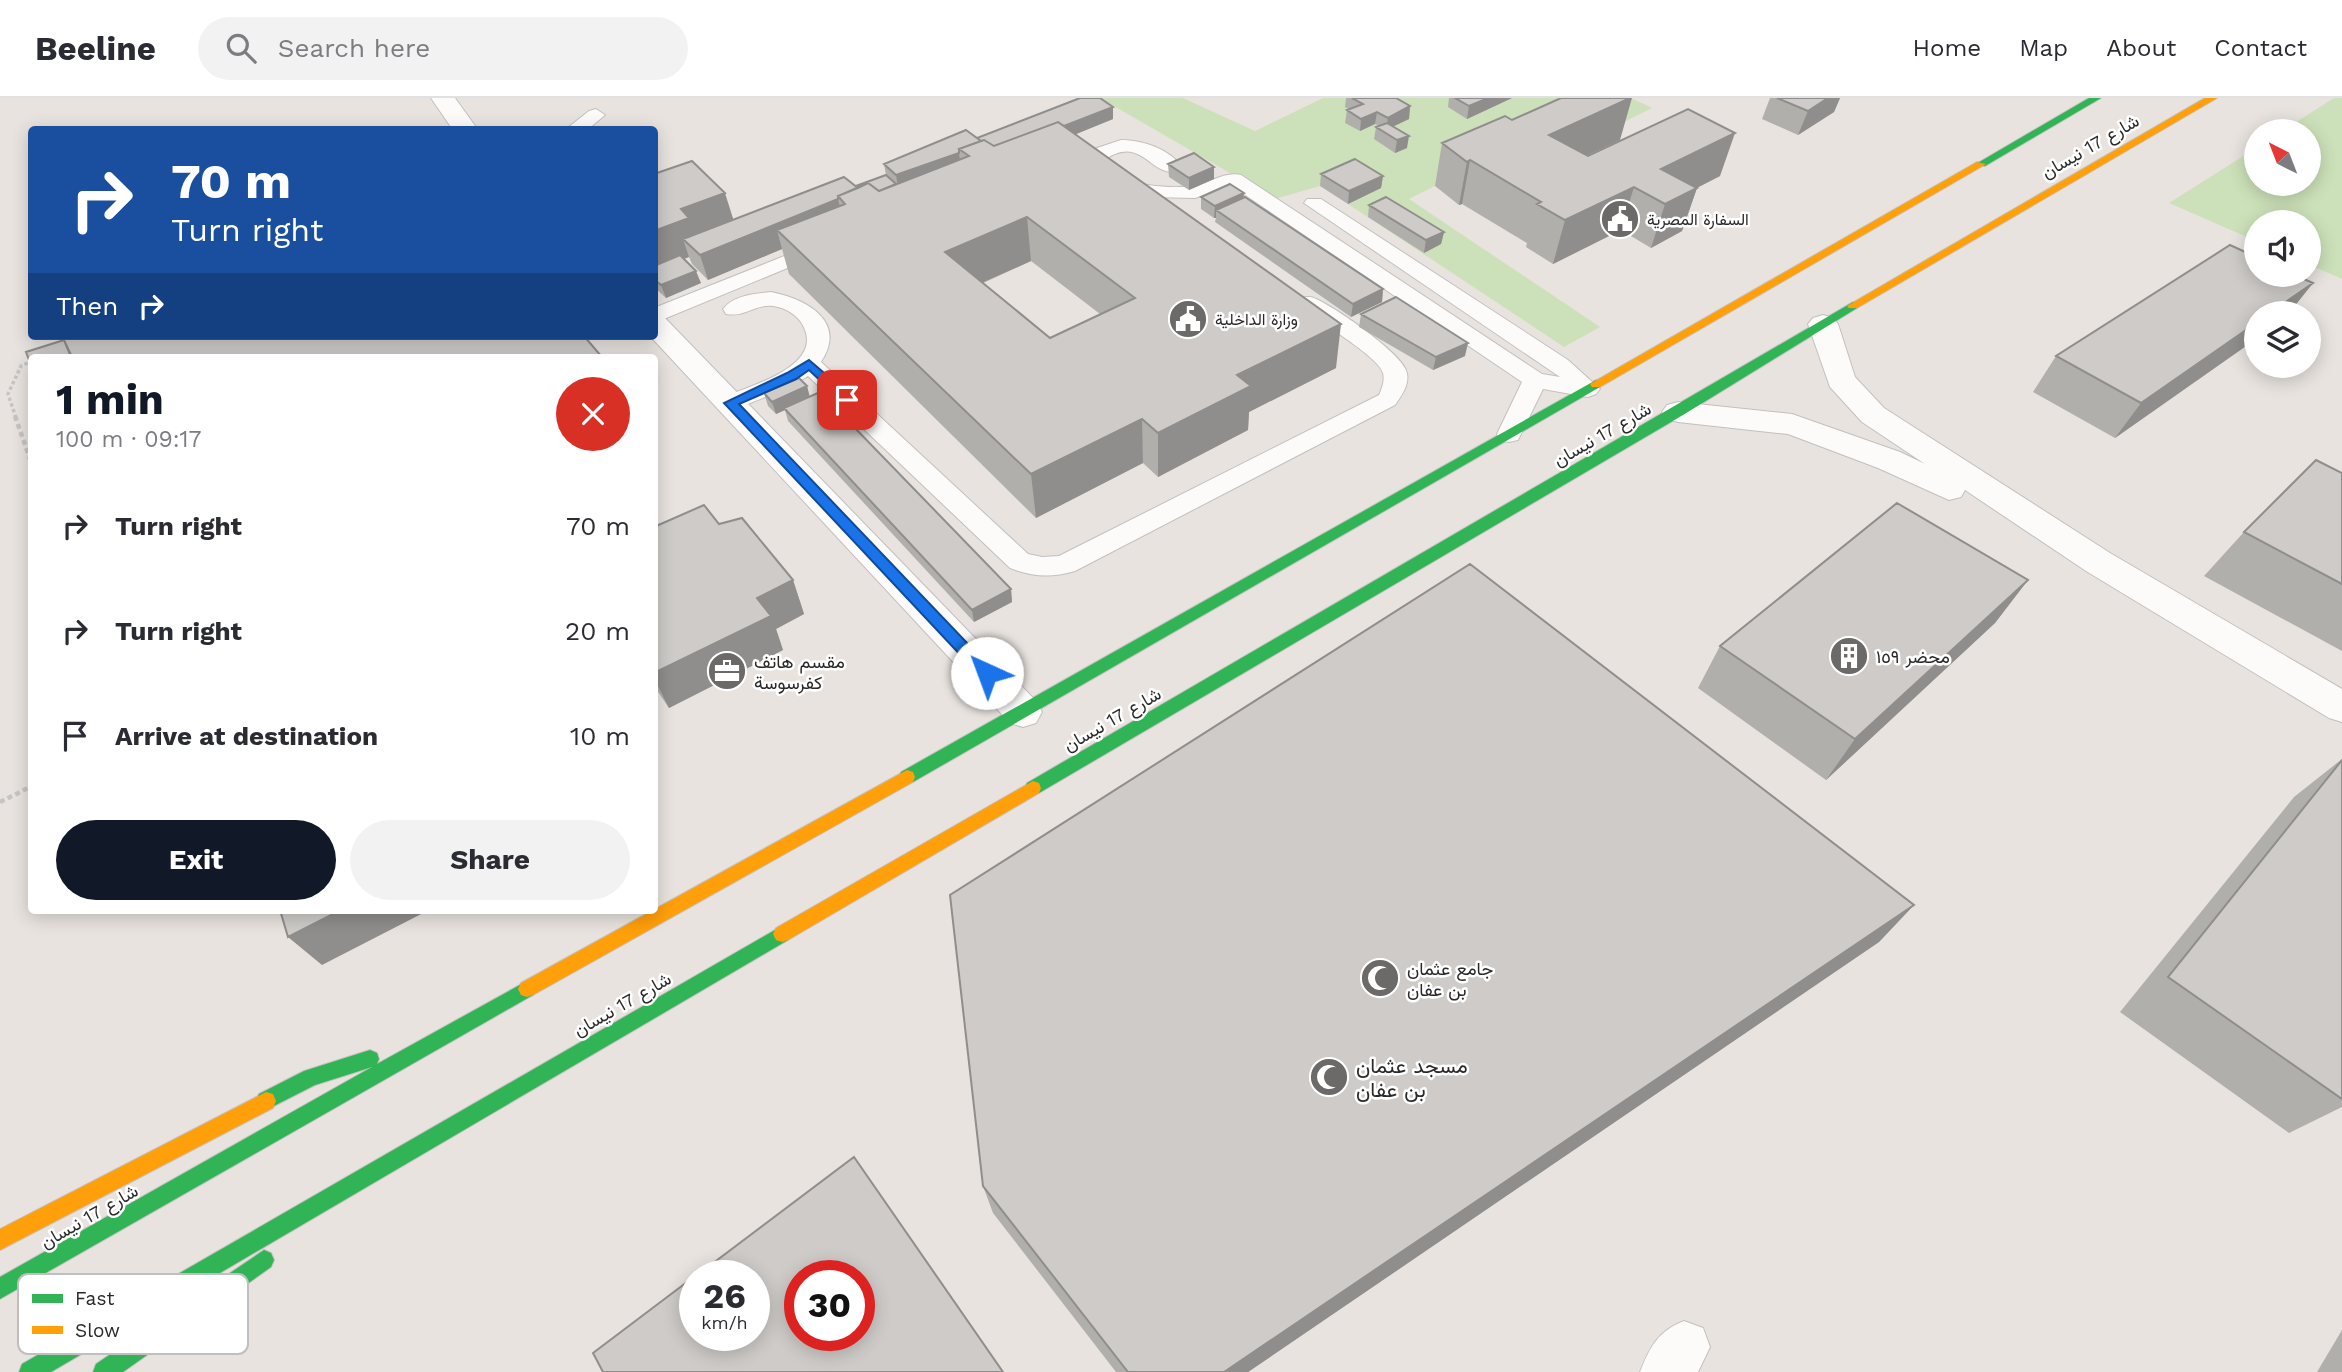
<!DOCTYPE html>
<meta charset="utf-8">
<style>
:root{--surface:#fff;--page:#f2f2f3;--text:#2b2b33;--muted:#7c7c81;--line:#e1e1e2;--accent:#111827}
body{margin:0;font-family:"Work Sans",Vazirmatn,sans-serif;background:var(--page);color:var(--text);height:100vh;display:flex;flex-direction:column;font-size:26px;white-space:nowrap}
*{box-sizing:border-box;margin:0}
p{font-size:23px;color:var(--muted)}
.icon{flex:none;width:38px;height:38px;fill:none;stroke:currentColor;stroke-width:2;stroke-linecap:round;stroke-linejoin:round}
.map{position:relative;flex:1;overflow:hidden}
.details{position:absolute;left:28px;top:256px;width:630px;height:560px;display:flex;flex-direction:column;background:var(--surface);border-radius:7px;box-shadow:0 4px 18px #0003}
.details>*{flex:none}
.hud{position:absolute;left:28px;top:28px;width:630px;height:214px;border-radius:7px;box-shadow:0 4px 18px #0003;background:#1a4fa0;color:#fff;overflow:hidden}
.needle{width:46px;rotate:318deg}
.fabs{position:absolute;left:2244px;top:21px;display:grid;gap:14px}
.fabs a{display:grid;place-items:center;width:77px;height:77px;border-radius:50%;background:var(--surface);box-shadow:0 4px 18px #0003;font-size:35px}
.speed{position:absolute;left:679px;top:1162px;display:flex;gap:14px;font-size:35px;font-weight:700;text-align:center}
.speed>*{display:grid;place-content:center;width:91px;height:91px;border-radius:50%;background:var(--surface);box-shadow:0 4px 18px #0003;line-height:1}
.speed small{font-size:18px;font-weight:400}
.speed .limit{border:10px solid #d22;background:#fff;color:#111}
.pin{position:absolute;display:grid;place-items:center;width:60px;height:60px;color:#fff;margin:-30px;border-radius:14px;box-shadow:0 4px 10px #0006}
.me{position:absolute;width:77px;margin:-38px;rotate:317deg;stroke-linejoin:round;filter:drop-shadow(0 0 5px #0008)}
.turn{display:flex;align-items:center;gap:24px;height:147px;padding:0 28px;font-size:32px}
.turn .icon{width:91px;height:91px;stroke-width:2.5}
.turn b{display:block;font-size:49px;line-height:60px}
.then{display:flex;align-items:center;height:66px;padding:0 28px;background:#0003;gap:14px;font-size:26px}
.round{display:grid;place-items:center;flex:none;width:74px;height:74px;border-radius:37px;background:var(--page)}
.summary{display:flex;align-items:center;justify-content:space-between;height:119px;padding:0 28px}
h1{font-size:42px;font-weight:700;line-height:52px;color:var(--accent)}
.button{display:flex;gap:14px;margin-top:auto;padding:14px 28px}
.button a{flex:1;height:80px;border-radius:42px;background:var(--accent);color:#fff;font-size:28px;font-weight:700;line-height:80px;text-align:center}
.button a+a{background:var(--page);color:var(--text)}
ul{padding:0;list-style:none}
li{display:flex;align-items:center;gap:21px;height:105px;padding:0 28px}
li div{flex:1}
li b{display:block;font-size:26px}
li em{font-style:normal}
header{display:flex;align-items:center;gap:42px;box-sizing:border-box;height:98px;padding:0 35px;background:var(--surface);border-bottom:2px solid var(--line)}
header strong{font-size:33px}
nav{display:flex;gap:38px;margin-inline-start:auto;font-size:24px}
.search{width:490px;height:63px;background:var(--page);display:flex;align-items:center;gap:18px;box-sizing:border-box;padding:0 24px;border-radius:38px;color:var(--muted);font-size:26px}
.map>svg:first-child{display:block}
.green{fill:#cce1b9}
.lines{fill:none;stroke-linecap:round;stroke-linejoin:round}
.lane-casing{stroke:#c1c0c0;stroke-width:2}
.street-casing{stroke:#c1c0c0;stroke-width:2}
.fast-casing{stroke:#c4c2c0;stroke-width:2}
.slow-casing{stroke:#c4c2c0;stroke-width:2}
.path-far1{stroke:#c6c5c5;stroke-width:3.5;stroke-dasharray:3.5 2.5;stroke-linecap:butt}
.path{stroke:#c6c5c5;stroke-width:4.5;stroke-dasharray:5 3.5;stroke-linecap:butt}
.lane{fill:#fcfbfa;fill-rule:evenodd}
.street{fill:#fcfbfa;fill-rule:evenodd}
.fast{fill:#30b455;fill-rule:evenodd}
.slow{fill:#ff9f0a;fill-rule:evenodd}
.wall{fill:#b1afac;fill-rule:evenodd}
.shaded-wall{fill:#908e8c}
.building{fill:#cecbc8;stroke:#908e8c;stroke-width:2;fill-rule:evenodd}
.route{fill:#1a73e8;stroke:#114b97;stroke-width:2}
.labels{text-anchor:middle;dominant-baseline:central;stroke-width:5;stroke-linejoin:round;paint-order:stroke}
.far-poi-label{font-size:16px;fill:#292929;stroke:#fff;text-anchor:start}
.street-label{font-size:18px;fill:#292929;stroke:#fff}
.poi-label{font-size:18px;fill:#292929;stroke:#fff;text-anchor:start}
.near-poi-label{font-size:21px;fill:#292929;stroke:#fff;text-anchor:start}
.key{fill:#fff;stroke:#bfbfbf;stroke-width:2}
.key-label{font-size:19px;fill:#292929}
</style>
<header>
<strong>Beeline</strong>
<div class="search"><svg class="icon" aria-label="search" viewBox="0 0 24 24"><circle cx="10" cy="10" r="6"/><path d="M15 15l6 6"/></svg>Search here</div>
<nav><a>Home</a><a>Map</a><a>About</a><a>Contact</a></nav>
</header>
<div class="map">
<svg width="2342" height="1274" viewBox="0 0 2342 1274">
<rect width="100%" height="100%" fill="#e8e3de"/>
<path class="green" d="M1100 0H1183L1255 33 1323 0H1631L1652 10 1604 34 1435 88 1409 101 1600 229 1564 249 1348 106 1381 90 1320 88 1275 101Z
M2334 0H2342V181L2308 166V124H2256V143L2169 105 2256 50V86H2308V33H2282Z"/>
<g class="lines">
<g class="lane-casing">
<path id="lane" d="M596 11 605 17 587 32H565L589 13Z
M1121 42C1143 42 1169 51 1182 69L1179 73C1149 81 1143 33 1101 64 1113 88 1169 91 1193 88 1209 86 1224 73 1241 77L1542 276 1560 279 1304 105 1307 101H1321L1568 262 1600 291 1596 296 1588 299 1543 291 1518 342 1509 344 1500 342 1497 336 1522 284 1232 88 1195 100 1151 99 1104 90 1089 79 1080 63 1094 51Z
M822 143 829 145 833 149 829 153 654 225V210Z
M771 194C806 201 848 223 821 264L1028 456 1042 459 1059 458 1379 297C1382 290 1385 283 1383 275 1379 259 1316 221 1300 210L1297 205 1300 200C1306 199 1311 198 1316 201 1336 210 1397 252 1406 272 1411 285 1402 297 1395 307L1075 473C1051 480 1033 479 1010 470L808 278 790 289 738 310 730 313 722 310 718 305 722 300C746 289 820 270 805 232 801 220 790 212 778 209 758 203 745 220 726 216L723 211C734 197 754 196 771 194Z"/>
</g>
<g class="street-casing">
<path id="street" d="M431 0H455L478 32H453Z
M654 216 664 219 1036 603 1042 614 1036 625 1023 629 1010 625 650 238H654Z
M1823 217 1833 220 1838 226 1855 279 1884 310 2110 455 2342 591V624L2329 620 2086 473 1965 392 1961 399 1949 402 1878 370 1788 336 1678 324 1667 321 1662 314 1667 307 1678 304 1792 316 1900 354 1925 366 1862 324 1830 289 1808 226 1813 220Z
M1684 1223 1703 1230 1710 1249 1698 1274H1640C1650 1249 1658 1233 1684 1223Z"/>
</g>
<g class="fast-casing">
<path id="fast" d="M2089 0H2101L1985 68 1976 66Z
M1853 204 1857 206V210L1683 317 1039 695H1027L1025 690 1027 685Z
M1596 282 1600 283V289L913 684H901L899 679 901 674Z
M782 828 788 830 791 836 788 842 51 1274H19L22 1266Z
M527 883 533 885 536 891 533 897 0 1201V1179L372 969 315 987 266 1012 259 1010 256 1003 259 996 304 973 370 952 377 955 379 961 377 966Z
M264 1152 271 1155 274 1162 271 1169 123 1274H93L96 1266Z"/>
</g>
<g class="slow-casing">
<path id="slow" d="M2205 0H2217L1857 210H1849L1847 208Z
M1977 64 1986 66 1600 289H1592L1590 286Z
M907 672 913 674 915 679 913 684 533 897 527 899 521 897 518 891 521 885Z
M1033 683 1039 685 1041 690 1039 695 788 842 782 844 776 842 773 836 776 830Z
M266 994 273 996 276 1003 273 1010 0 1152V1131Z"/>
</g>
<path class="path-far1" d="M16 320 8 296 21 268 32 263"/>
<path class="path" d="M15 318 32 367
M0 704 32 688"/>
<use href="#lane" class="lane"/>
<use href="#street" class="street"/>
<use href="#fast" class="fast"/>
<use href="#slow" class="slow"/>
</g>
<path class="wall" d="M1346 0H1396L1410 8 1409 21 1393 28 1407 50 1395 55 1374 41 1376 29 1379 28 1375 26 1360 33 1345 25 1347 12 1349 11 1345 9Z
M1449 0H1512L1467 21 1448 9Z
M1770 0H1840L1834 14 1798 37 1762 21Z
M1113 9V21L1075 36 1336 270 1249 314 1248 332 1158 379 1143 365 1036 420 789 176 782 151 708 182 692 166 689 159 684 161 701 185 666 200 654 189V76L733 122 856 88 886 77 884 66 977 40ZM1031 163 1100 216 1050 240 983 185Z
M1620 42 1587 57 1720 78 1697 90 1682 133 1651 150 1621 132 1553 166 1526 149 1527 145 1462 106 1459 107 1435 88 1442 45Z
M1168 66 1214 81 1189 92 1169 79Z
M1321 76 1383 78 1381 90 1348 106 1320 88Z
M1201 99H1243L1383 191 1382 204 1351 219 1215 124 1216 120H1214L1201 111Z
M1369 107 1444 134 1441 146 1424 155 1368 119Z
M2313 185 2289 215H2256V241L2115 340 2033 294 2056 258Z
M1361 216 1465 258 1433 272 1359 229Z
M807 288 810 299 1011 491 1012 504 974 524 788 323 785 312 776 316 768 308 764 295Z
M2342 375V553L2204 478 2244 434Z
M719 426 793 482 804 516 776 531 783 552 669 610 654 588V429Z
M2028 482 1995 525 1826 682 1698 590 1720 548Z
M2342 661V1009L2289 1035 2120 914 2294 699Z
M1914 807 1879 844 1248 1274H1116L993 1115 983 1088Z
M2342 1232V1274H2317Z"/>
<path class="shaded-wall" d="M1488 0H1512L1467 21 1469 8Z
M1630 0H1632L1620 42 1539 80 1549 37Z
M1828 0H1840L1834 14 1798 37 1808 13Z
M1410 8 1409 21 1386 32 1388 20Z
M1113 9V21L1074 37 969 58Z
M1377 14 1375 26 1360 33 1361 21Z
M1735 35 1720 78 1665 106 1661 71Z
M1409 38 1407 50 1395 55 1397 42Z
M959 55 962 79 898 89 896 77Z
M1470 62 1462 106 1459 107 1467 64Z
M1214 69V81L1189 92V80Z
M1383 78 1381 90 1348 106 1349 93Z
M1634 89 1621 132 1553 166 1565 122Z
M1697 90 1682 133 1651 150 1665 106Z
M725 95 736 130 683 141 689 159 654 172V133L681 111Z
M1244 95 1243 107 1216 112V120H1214L1215 108Z
M838 101 844 125 777 132 782 151 708 182 700 157Z
M1027 119 1031 163 952 198 945 154Z
M1444 134 1441 146 1424 155 1426 142Z
M696 173 701 185 666 200 661 187Z
M2313 185 2289 215H2270Z
M1383 191 1382 204 1351 219 1353 206Z
M2256 225V241L2115 340 2141 305Z
M1341 226 1336 270 1249 314 1248 332 1158 379V335L1237 277Z
M1468 245 1465 258 1433 272 1436 259Z
M807 288 810 301 784 310 785 312 776 316 772 304Z
M1142 321 1143 365 1036 420 1031 376Z
M793 482 804 516 776 531 783 552 669 610 654 580V575L757 500Z
M2028 482 1995 525 1826 682 1855 641Z
M1011 491 1012 504 974 524 972 512Z
M1914 807 1879 844 1248 1274H1224Z
M341 812H429L322 867 288 839Z"/>
<path class="building" d="M1080 0H1100L1113 9 1064 28 1058 24 994 48 984 42 981 43 977 40Z
M1352 0H1396L1410 8 1388 20 1377 14 1361 21 1347 12 1363 6Z
M1455 0H1488L1469 8Z
M1561 0H1630L1549 37 1588 58 1688 11 1735 35 1661 71 1697 90 1665 106 1634 89 1565 122 1537 106 1541 104 1470 62 1467 64 1442 45 1505 18 1512 22Z
M1777 0H1828L1808 13Z
M1058 24 1341 226 1237 277 1251 288 1158 335 1142 321 1031 376 777 132 845 106 838 98 868 85 879 93 969 58 959 51 984 42 994 48ZM1027 119 1135 200 1050 240 945 154Z
M1387 25 1409 38 1397 42 1376 29Z
M966 32 981 43 959 51V55L896 77 884 66Z
M1194 55 1214 69 1189 80 1168 66Z
M1355 61 1383 78 1349 93 1321 76Z
M692 63 725 95 681 111 689 120 654 133V76Z
M886 77 896 86 879 93 868 85 858 90 856 88Z
M844 79 858 90 838 98V101L700 157 683 141Z
M1230 86 1244 95 1215 108 1201 99Z
M1245 99 1383 191 1353 206 1216 112Z
M1386 99 1444 134 1426 142 1369 107Z
M2230 147 2256 159V177H2295L2313 185 2270 215H2256V225L2141 305 2056 258Z
M680 157 696 173 661 187 654 181V168Z
M1396 199 1468 245 1436 259 1361 216Z
M62 238H584L602 259H72Z
M64 242 71 259H32V270L26 254Z
M799 280 807 288 772 304 764 295Z
M820 294 1011 491 972 512 784 310Z
M2316 362 2342 375V486L2244 434Z
M1897 405 2028 482 1855 641 1720 548Z
M704 407 719 426 742 420 793 482 757 500 771 518 654 575V429Z
M1470 466 1914 807 1224 1274H1128L983 1088 950 797Z
M2342 662V1001L2168 879Z
M280 812H341L288 839Z
M854 1059 1003 1274H603L593 1255 695 1178V1237H754V1178H696ZM800 1178H859V1237H800Z"/>
<path class="route" d="M809 262 852 299V304H843L809 272 796 281 739 306 992 571 994 575 992 579H981L724 305 787 275Z"/>
<defs>
<g id="civic-disc" transform="scale(2.0125)"><circle r="9.5" fill="#6c6a68" stroke="#fff"/><path d="M-.6-6.5H3V-4.5H.6V-3L4-1V1h2V6H-6V1h2V-1L-.6-3ZM-1.2 2.5V6h2.4V2.5Z" fill="#fff"/></g>
<g id="building-disc" transform="scale(2.0125)"><circle r="9.5" fill="#6c6a68" stroke="#fff"/><path d="M-4-6H4V6H1V3H-1V6H-4ZM-2.5-4.3h1.7v1.8h-1.7ZM.8-4.3h1.7v1.8H.8ZM-2.5-1h1.7V.8h-1.7ZM.8-1h1.7V.8H.8Z" fill="#fff"/></g>
<g id="office-disc" transform="scale(2.0125)"><circle r="9.5" fill="#6c6a68" stroke="#fff"/><path d="M-6-3h4V-5.5h4V-3h4V5H-6ZM-1-4.5V-3h2v-1.5ZM-6 0V1H6V0Z" fill="#fff"/></g>
<g id="mosque-disc" transform="scale(2.0125)"><circle r="9.5" fill="#6c6a68" stroke="#fff"/><path d="M3.5-4.9A6 6 0 1 0 3.5 4.9A5 5 0 1 1 3.5-4.9Z" fill="#fff"/></g>
</defs>
<g fill-rule="evenodd">
<use href="#civic-disc" x="1620" y="121"/>
<use href="#civic-disc" x="1188" y="221"/>
<use href="#building-disc" x="1849" y="558"/>
<use href="#office-disc" x="727" y="573"/>
<use href="#mosque-disc" x="1380" y="880"/>
<use href="#mosque-disc" x="1329" y="979"/>
</g>
<g class="labels">
<g class="far-poi-label">
<text x="1647" y="121">السفارة المصرية</text>
<text x="1215" y="221">وزارة الداخلية</text>
</g>
<g class="street-label">
<text transform="translate(2090 48) rotate(-30)">شارع 17 نيسان</text>
<text transform="translate(1602 336) rotate(-30)">شارع 17 نيسان</text>
<text transform="translate(1112 621) rotate(-30)">شارع 17 نيسان</text>
<text transform="translate(622 906) rotate(-30)">شارع 17 نيسان</text>
<text transform="translate(89 1118) rotate(-30)">شارع 17 نيسان</text>
</g>
<g class="poi-label">
<text x="1876" y="558">محضر ١٥٩</text>
<text x="754" y="563">مقسم هاتف<tspan x="754" dy="21">كفرسوسة</tspan></text>
<text x="1407" y="870">جامع عثمان<tspan x="1407" dy="21">بن عفان</tspan></text>
</g>
<g class="near-poi-label">
<text x="1356" y="967">مسجد عثمان<tspan x="1356" dy="24">بن عفان</tspan></text>
</g>
</g>
<rect x="18" y="1176" width="230" height="80" rx="10" class="key"/>
<rect x="32" y="1196" width="31" height="9" fill="#30b455"/>
<rect x="32" y="1228" width="31" height="8" fill="#ff9f0a"/>
<g class="key-label">
<text x="75" y="1207">Fast</text>
<text x="75" y="1239">Slow</text>
</g>
</svg>
<div class="fabs">
<a><svg class="needle" viewBox="-14 -14 28 28"><path d="M0-13l5 13h-10z" fill="#e53935"/><path d="M0 13l5-13h-10z" fill="#7c7c81"/></svg></a>
<a><svg class="icon" aria-label="sound" viewBox="0 0 24 24"><path d="M4 9h4l5-4v14l-5-4H4zM17 9q2 3 0 6"/></svg></a>
<a><svg class="icon" aria-label="layers" viewBox="0 0 24 24"><path d="M12 4l9 5-9 5-9-5zM3 14l9 5 9-5"/></svg></a>
</div>
<div class="speed"><div>26<small>km/h</small></div><div class="limit">30</div></div>
<div class="pin" style="left:847px;top:302px;background:#d93025"><svg class="icon" aria-label="arrive" viewBox="0 0 24 24"><path d="M6 21V4h12l-3 4 3 4H6"/></svg></div>
<svg class="me" style="left:987px;top:575px" viewBox="-20 -20 40 40"><circle r="19" fill="#fff"/><path d="M0-13L10 11 0 6-10 11z" fill="#1a73e8"/></svg>
<div class="hud">
<div class="turn"><svg class="icon" aria-label="right" viewBox="0 0 24 24"><path d="M7 20v-9h11M14 6l5 5-5 5"/></svg><div><b>70 m</b>Turn right</div></div>
<div class="then">Then<svg class="icon" aria-label="right" viewBox="0 0 24 24"><path d="M7 20v-9h11M14 6l5 5-5 5"/></svg></div>
</div>
<section class="details">
<div class="summary"><div><h1>1 min</h1><p>100 m · 09:17</p></div><a class="round" style="background:#d93025;color:#fff"><svg class="icon" aria-label="close" viewBox="0 0 24 24"><path d="M6 6l12 12M18 6L6 18"/></svg></a></div>
<ul>
<li><svg class="icon" aria-label="right" viewBox="0 0 24 24"><path d="M7 20v-9h11M14 6l5 5-5 5"/></svg><div><b>Turn right</b></div><em>70 m</em></li>
<li><svg class="icon" aria-label="right" viewBox="0 0 24 24"><path d="M7 20v-9h11M14 6l5 5-5 5"/></svg><div><b>Turn right</b></div><em>20 m</em></li>
<li><svg class="icon" aria-label="arrive" viewBox="0 0 24 24"><path d="M6 21V4h12l-3 4 3 4H6"/></svg><div><b>Arrive at destination</b></div><em>10 m</em></li>
</ul>
<div class="button"><a>Exit</a><a>Share</a></div>
</section>
</div>
